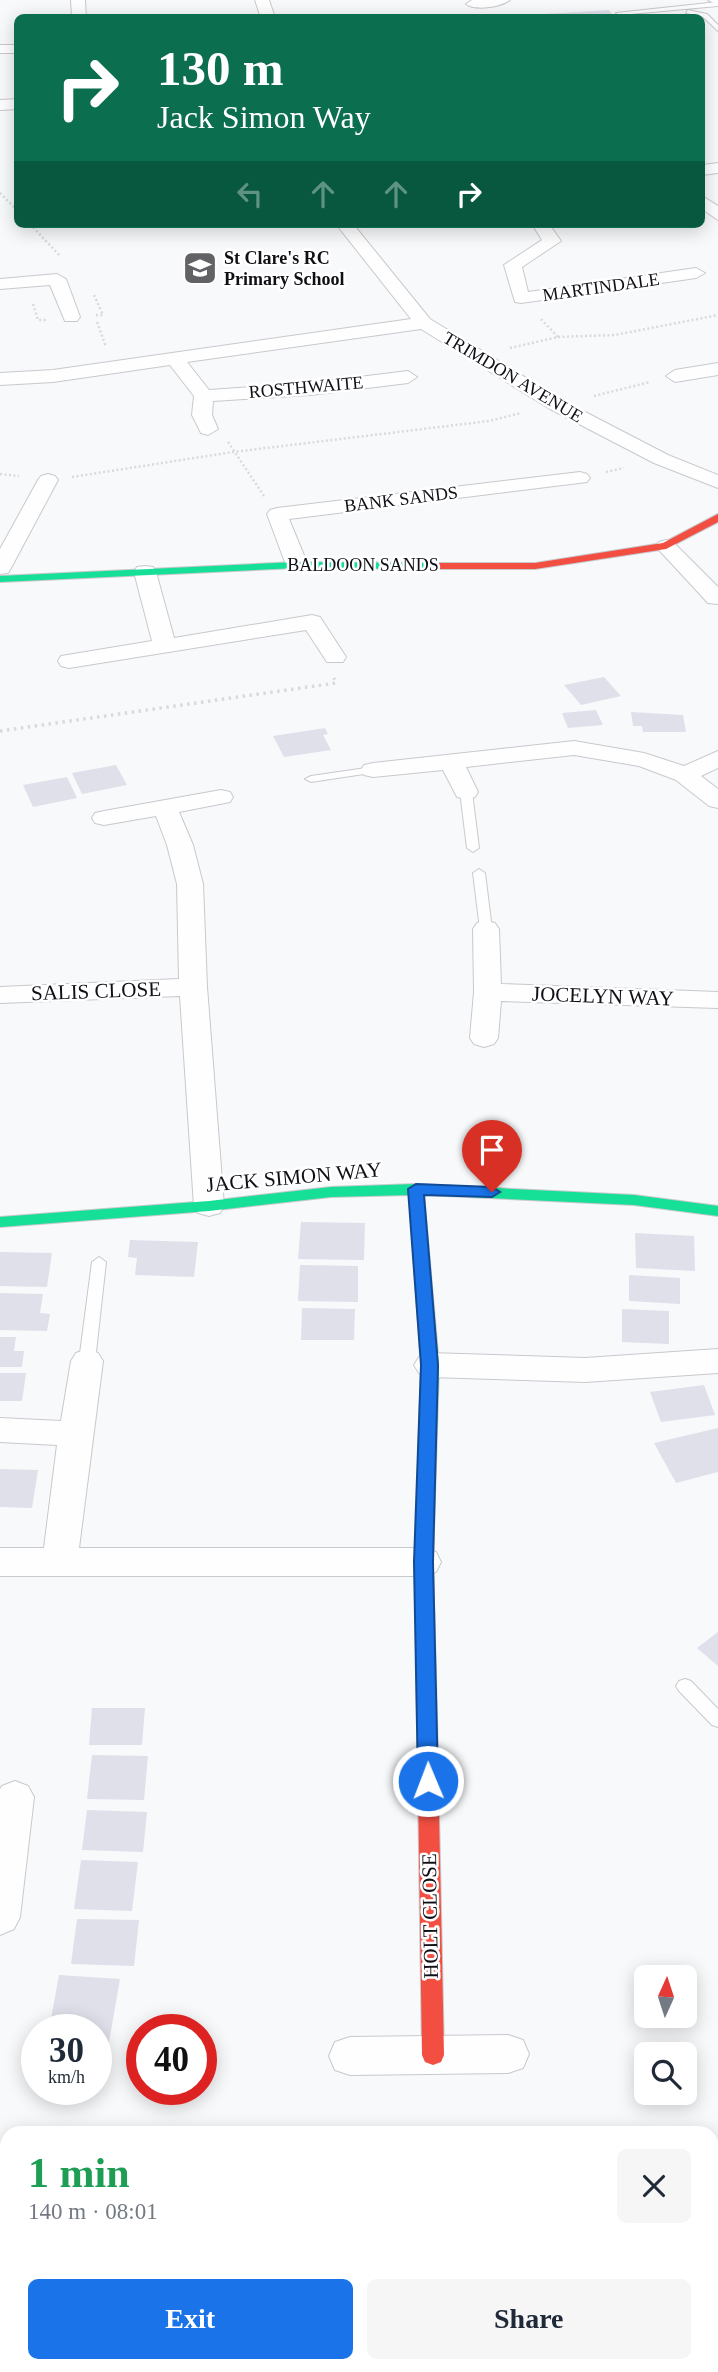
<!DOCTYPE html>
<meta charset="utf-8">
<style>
:root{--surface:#fff;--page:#f6f6f7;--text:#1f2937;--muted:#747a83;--accent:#1a73e8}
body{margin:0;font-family:"Times New Roman",serif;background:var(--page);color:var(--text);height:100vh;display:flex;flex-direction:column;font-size:26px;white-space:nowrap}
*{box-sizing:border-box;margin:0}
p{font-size:23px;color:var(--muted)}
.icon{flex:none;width:38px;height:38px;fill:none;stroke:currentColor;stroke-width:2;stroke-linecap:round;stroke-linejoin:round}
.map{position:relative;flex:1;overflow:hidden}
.sheet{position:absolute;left:0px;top:2126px;width:719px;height:247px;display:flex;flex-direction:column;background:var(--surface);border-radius:21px 21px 0 0;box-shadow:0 4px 18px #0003}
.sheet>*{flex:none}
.top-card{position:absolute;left:14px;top:14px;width:691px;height:214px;border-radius:10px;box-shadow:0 4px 18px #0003;background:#0b6e4f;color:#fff;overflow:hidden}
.needle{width:46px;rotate:3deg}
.controls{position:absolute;left:634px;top:1965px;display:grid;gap:14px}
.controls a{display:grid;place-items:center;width:63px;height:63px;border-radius:10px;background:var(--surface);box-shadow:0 4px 18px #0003;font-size:35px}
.speed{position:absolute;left:21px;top:2014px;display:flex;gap:14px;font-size:35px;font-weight:700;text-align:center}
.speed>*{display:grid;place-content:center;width:91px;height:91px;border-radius:50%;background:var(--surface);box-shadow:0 4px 18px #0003;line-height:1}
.speed small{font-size:18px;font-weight:400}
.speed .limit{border:10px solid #d22;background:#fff;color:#111}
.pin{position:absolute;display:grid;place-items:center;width:60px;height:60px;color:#fff;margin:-72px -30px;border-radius:50% 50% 50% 0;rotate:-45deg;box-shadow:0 0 7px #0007}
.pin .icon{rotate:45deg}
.me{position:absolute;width:77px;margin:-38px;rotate:359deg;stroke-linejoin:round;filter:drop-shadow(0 0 5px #0008)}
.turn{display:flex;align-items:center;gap:24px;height:147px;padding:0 28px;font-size:32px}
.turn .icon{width:91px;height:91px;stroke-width:2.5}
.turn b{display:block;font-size:49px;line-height:60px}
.lanes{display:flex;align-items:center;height:66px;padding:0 28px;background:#0003;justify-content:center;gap:35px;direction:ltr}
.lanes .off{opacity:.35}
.round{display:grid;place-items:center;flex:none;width:74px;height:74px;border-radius:10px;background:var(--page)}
.head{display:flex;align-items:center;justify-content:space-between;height:119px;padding:0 28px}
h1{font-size:42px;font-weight:700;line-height:52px;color:#1e9e55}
.action{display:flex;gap:14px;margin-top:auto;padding:14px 28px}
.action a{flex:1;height:80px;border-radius:10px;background:var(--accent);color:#fff;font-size:28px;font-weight:700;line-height:80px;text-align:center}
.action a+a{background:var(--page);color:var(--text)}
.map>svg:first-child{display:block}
.building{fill:#dfe0ea}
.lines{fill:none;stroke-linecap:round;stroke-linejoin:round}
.lane-casing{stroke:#c8c9cd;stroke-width:2}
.street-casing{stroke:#c8c9cd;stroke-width:2}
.fast-casing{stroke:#c8c9cd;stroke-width:2}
.slow-casing{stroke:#c8c9cd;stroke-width:2}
.jam-casing{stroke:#c8c9cd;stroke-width:2}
.path-far1{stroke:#d9dada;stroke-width:2.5;stroke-dasharray:2 2.5;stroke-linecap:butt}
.path{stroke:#d9dada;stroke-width:3.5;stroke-dasharray:2.5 4.5;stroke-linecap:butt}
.lane{fill:#fefefe;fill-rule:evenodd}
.street{fill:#fefefe;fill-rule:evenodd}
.fast{fill:#16e098;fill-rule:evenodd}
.slow{fill:#ffcf43;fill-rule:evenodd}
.jam{fill:#f24e42;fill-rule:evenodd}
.route{fill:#1a73e8;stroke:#114b97;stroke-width:2}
.labels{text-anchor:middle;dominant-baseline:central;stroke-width:5;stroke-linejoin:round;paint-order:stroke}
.far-poi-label{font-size:18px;font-weight:bold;fill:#0f0f16;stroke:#fff;text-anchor:start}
.far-street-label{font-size:18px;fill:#0f0f16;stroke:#fff}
.street-label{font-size:21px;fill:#0f0f16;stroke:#fff}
</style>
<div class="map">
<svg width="718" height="2372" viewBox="0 0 718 2372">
<rect width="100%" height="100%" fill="#f8f9fb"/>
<path class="building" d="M609 10 615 18H529V15Z
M604 677 621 696 581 705 564 685Z
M596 710 603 725 568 728 562 713Z
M631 712 683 715 686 732H643L642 726H633Z
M325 728 328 734 323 735 331 750 284 757 273 736Z
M116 765 127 785 82 794 72 773Z
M67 777 77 798 33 807 23 785Z
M301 1222 365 1223 364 1260 298 1259Z
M635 1233 694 1236 695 1271 636 1268Z
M130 1240 198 1242 194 1277 135 1275 137 1258 128 1257Z
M0 1252 52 1253 47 1287 0 1286Z
M300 1265 358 1266V1302L298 1301Z
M629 1275 680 1278V1304L629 1301Z
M0 1293 43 1294 40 1313 50 1314 47 1331 0 1330Z
M302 1308 355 1309 354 1340H301Z
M622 1309 669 1311V1344L622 1342Z
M0 1337H16L14 1351H24L22 1367H0Z
M0 1373H26L22 1401H0Z
M704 1385 715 1415 661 1422 650 1392Z
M718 1428V1472L676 1483 654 1443Z
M0 1469 38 1470 32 1508 0 1507Z
M718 1632V1666L697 1648Z
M92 1708H145L142 1745H89Z
M92 1755 148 1756 144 1800 87 1799Z
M87 1810 147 1812 143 1852 82 1850Z
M81 1860 138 1862 132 1911 74 1909Z
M77 1919 139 1920 134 1966 71 1964Z
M59 1975 120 1979 108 2048 96 2047V2030H49Z"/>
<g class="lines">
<g class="lane-casing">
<path id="lane" d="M718 2V6L619 15 616 13Z
M688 10 707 14 718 25V31L703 17 686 13Z
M373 767 377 768V772L311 782 305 779 311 776Z
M466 789 472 792 479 848 473 852 467 848 460 792Z
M479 869 485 873 492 929 486 933 480 929 473 873Z
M99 1257 106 1262 95 1361 92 1365H82L79 1361 92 1262Z
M685 1679 691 1681 718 1709V1727L712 1725 679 1691 676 1686 679 1681Z"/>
</g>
<g class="street-casing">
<path id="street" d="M71 0H85L86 18H72Z
M255 0H269L275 18H261Z
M472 0H510C501 7 475 11 466 4Z
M708 0H718V5Z
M0 45H18V53H0Z
M18 99V109L0 110V100Z
M718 163V173L702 175V165Z
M702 196 718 206V220L702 209Z
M336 224H353L430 319 564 401 668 455 718 475V488L654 463 550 409 421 329 187 362 209 390 310 383 408 371 417 377 408 383 310 395 213 401 212 415 218 429 208 435 201 433 192 415 194 396 170 365 53 382 0 385V373L53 370 411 319Z
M532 224H549L561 241 522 267 528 292 696 268 705 273 696 278 521 303 515 302 504 265 542 240Z
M57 274 66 279 80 317 77 321H65L50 285 0 289V279Z
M718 363V375L675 382 666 376 675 370Z
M580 472 587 474 590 478 587 482 289 519 308 565 305 570H289L286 565 267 514 270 510 277 508Z
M48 474 55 476 58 480 11 568 8 573 0 574V549L38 480 41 476Z
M666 540 673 542 718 587V604L708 603 659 550 655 546 659 542Z
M145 566 153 567 156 572 174 638 312 615 320 617 346 657 343 662H327L306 630 69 668 61 666 58 661 61 656 152 641 134 572 137 567Z
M574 741 644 753 684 766 718 751V768L701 776 718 789V808L709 806 676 780 639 766 574 755 466 767 478 792 475 797 466 799 457 797 443 770 373 777 364 775 361 770 364 765 373 763Z
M221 790 230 792 233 797 230 802 179 812 193 845 203 884 207 987 224 1206 220 1213 209 1216 198 1213 194 1206 180 996 0 1003V987L179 979 177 884 167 845 156 816 104 825 95 823 92 818 95 813 104 811Z
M486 921 495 923 499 929 501 984 718 992V1008L501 1001 498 1038 494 1044 484 1047 474 1044 470 1038 474 992 473 929 477 923Z
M87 1349 98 1353 103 1361 79 1548H424L436 1552 441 1562 436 1572 424 1576H0V1548H44L57 1445 0 1442V1418L61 1421 71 1361 76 1353Z
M718 1349V1373L585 1382 430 1377 419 1373 414 1365 419 1357 430 1353 585 1358Z
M15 1781 28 1786 34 1797 20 1917 14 1929 0 1935V1789L2 1786Z
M508 2035 523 2040 529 2054 523 2068 508 2073 350 2075 335 2070 329 2056 335 2042 350 2037Z"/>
</g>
<g class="fast-casing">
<path id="fast" d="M297 562 433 563 439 566 433 569 297 568 0 582V576Z
M416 1184 634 1195 718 1206V1216L634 1205 424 1195 439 1365 433 1562 437 1718 434 1724 427 1726 420 1724 417 1718 415 1562 421 1365 409 1195 331 1197 209 1211 0 1227V1217L209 1201 331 1187Z
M712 2288H718V2312H712Z
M0 2309 7 2310V2334L0 2333Z
M530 2366H663L665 2372H532Z"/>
</g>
<g class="slow-casing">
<path id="slow" d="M0 2264H7V2288H0Z"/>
</g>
<g class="jam-casing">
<path id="jam" d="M718 514V522L666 549 535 569H433L427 566 433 563H535L663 543Z
M427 1710 434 1712 437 1718 444 2055 441 2062 433 2065 425 2062 422 2055 417 1718 420 1712Z"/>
</g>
<path class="path-far1" d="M0 193 18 211
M30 224 61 257
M94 295 103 315H95
M33 304 38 320H47
M97 322 106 347
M558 337 615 335 718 315
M510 348 558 337 540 318
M594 396 650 382
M228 442 264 496
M606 472 624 468
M0 474 19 476
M72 477 233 452 489 421 521 413"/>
<path class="path" d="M0 731 336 683 334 678"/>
<use href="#lane" class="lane"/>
<use href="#street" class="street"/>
<use href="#fast" class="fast"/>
<use href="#slow" class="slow"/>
<use href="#jam" class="jam"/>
</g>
<path class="route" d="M416 1184 492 1187 500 1192 492 1197 424 1195 438 1365 433 1562 438 1781 435 1787 428 1790 421 1787 418 1781 414 1562 421 1365 408 1189Z"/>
<defs>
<g id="school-square" transform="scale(1.75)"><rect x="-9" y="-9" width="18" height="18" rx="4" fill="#616166" stroke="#fff"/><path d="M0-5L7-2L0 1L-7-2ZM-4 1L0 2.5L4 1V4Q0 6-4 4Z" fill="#fff"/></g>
</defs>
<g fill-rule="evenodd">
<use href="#school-square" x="200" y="268"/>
</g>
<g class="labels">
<g class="far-poi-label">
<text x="224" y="258">St Clare's RC<tspan x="224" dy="21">Primary School</tspan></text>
</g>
<g class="far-street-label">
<text transform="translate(601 287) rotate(-8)">MARTINDALE</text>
<text transform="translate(513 377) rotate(31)">TRIMDON AVENUE</text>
<text transform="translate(306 387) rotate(-5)">ROSTHWAITE</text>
<text transform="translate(401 499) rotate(-7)">BANK SANDS</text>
<text x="363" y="565">BALDOON SANDS</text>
</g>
<g class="street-label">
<text transform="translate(96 991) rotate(-2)">SALIS CLOSE</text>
<text transform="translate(603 996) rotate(2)">JOCELYN WAY</text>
<text transform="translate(294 1177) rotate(-5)">JACK SIMON WAY</text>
<text transform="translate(430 1916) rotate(-91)">HOLT CLOSE</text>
</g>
</g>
</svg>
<div class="controls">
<a><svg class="needle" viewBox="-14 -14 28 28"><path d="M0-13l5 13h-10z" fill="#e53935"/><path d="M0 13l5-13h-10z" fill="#747a83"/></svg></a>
<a><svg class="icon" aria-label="search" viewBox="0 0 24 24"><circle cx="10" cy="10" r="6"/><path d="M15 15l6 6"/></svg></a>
</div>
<div class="speed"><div>30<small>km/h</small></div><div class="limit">40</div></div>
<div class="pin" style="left:492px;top:1192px;background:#d93025"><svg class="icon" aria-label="arrive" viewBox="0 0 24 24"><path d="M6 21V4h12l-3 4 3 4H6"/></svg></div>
<svg class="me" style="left:428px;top:1781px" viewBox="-20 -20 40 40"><circle r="17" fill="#1a73e8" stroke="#fff" stroke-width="3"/><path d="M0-11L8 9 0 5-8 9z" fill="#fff"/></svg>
<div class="top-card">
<div class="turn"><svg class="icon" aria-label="right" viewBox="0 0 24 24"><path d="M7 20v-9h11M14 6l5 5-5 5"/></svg><div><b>130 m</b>Jack Simon Way</div></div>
<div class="lanes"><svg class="icon off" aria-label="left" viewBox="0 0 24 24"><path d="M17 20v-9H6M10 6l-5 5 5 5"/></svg><svg class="icon off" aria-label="ahead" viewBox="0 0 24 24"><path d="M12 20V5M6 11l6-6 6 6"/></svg><svg class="icon off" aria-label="ahead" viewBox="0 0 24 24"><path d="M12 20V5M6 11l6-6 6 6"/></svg><svg class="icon" aria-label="right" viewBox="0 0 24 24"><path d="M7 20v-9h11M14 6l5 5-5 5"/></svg></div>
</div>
<section class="sheet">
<div class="head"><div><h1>1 min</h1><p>140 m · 08:01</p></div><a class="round"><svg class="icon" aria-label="close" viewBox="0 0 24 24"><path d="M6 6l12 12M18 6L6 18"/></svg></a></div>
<div class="action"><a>Exit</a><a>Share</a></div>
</section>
</div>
